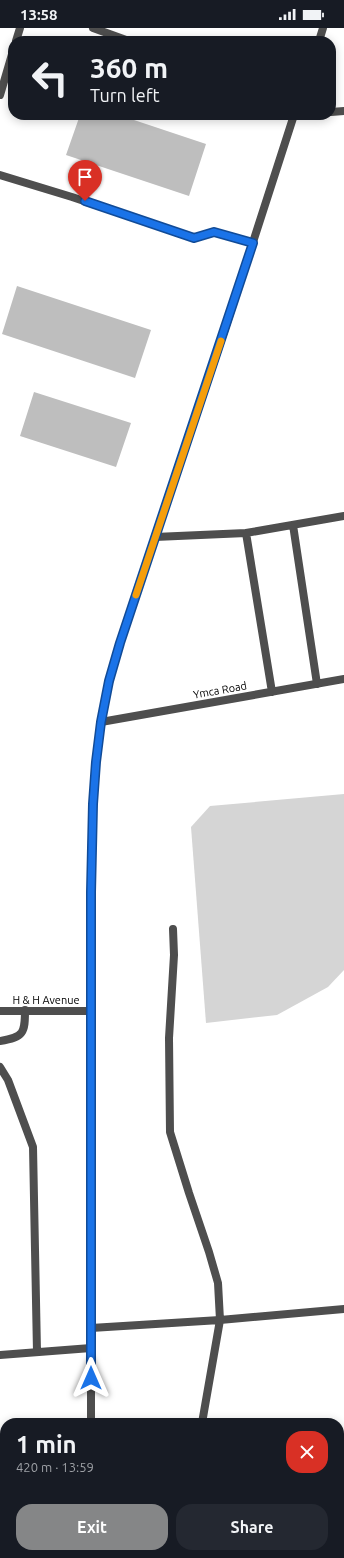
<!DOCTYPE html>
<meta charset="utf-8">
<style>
:root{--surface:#171b24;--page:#242831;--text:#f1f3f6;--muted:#9ea1a6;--accent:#858687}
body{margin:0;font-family:Ubuntu,sans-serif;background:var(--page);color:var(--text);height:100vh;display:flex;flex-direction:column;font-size:15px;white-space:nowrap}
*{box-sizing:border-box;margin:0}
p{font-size:13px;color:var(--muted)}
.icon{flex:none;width:22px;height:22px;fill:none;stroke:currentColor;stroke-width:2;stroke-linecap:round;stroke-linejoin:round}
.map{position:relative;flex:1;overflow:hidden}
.details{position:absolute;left:0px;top:1390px;width:344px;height:140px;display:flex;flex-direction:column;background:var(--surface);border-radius:16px 16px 0 0;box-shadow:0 2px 10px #0003}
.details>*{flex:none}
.hud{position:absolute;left:8px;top:8px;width:328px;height:84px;border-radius:16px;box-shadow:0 2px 10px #0003;background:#171b24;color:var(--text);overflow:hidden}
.pin{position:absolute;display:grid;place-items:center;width:34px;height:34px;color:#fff;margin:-41px -17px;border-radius:50% 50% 50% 0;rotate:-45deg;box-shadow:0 0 4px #0007}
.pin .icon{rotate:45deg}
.me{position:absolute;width:44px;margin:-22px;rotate:0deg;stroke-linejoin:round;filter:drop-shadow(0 0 3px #0008)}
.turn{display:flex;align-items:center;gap:14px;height:84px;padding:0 16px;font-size:18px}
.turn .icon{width:52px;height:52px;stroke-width:2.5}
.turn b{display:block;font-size:28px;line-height:34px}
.round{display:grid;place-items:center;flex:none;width:42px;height:42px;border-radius:16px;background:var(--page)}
.headline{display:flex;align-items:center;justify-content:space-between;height:68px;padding:0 16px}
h1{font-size:24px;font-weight:600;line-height:30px}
.button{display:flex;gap:8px;margin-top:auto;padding:8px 16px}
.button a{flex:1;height:46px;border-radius:16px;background:var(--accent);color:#fff;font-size:16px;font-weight:600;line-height:46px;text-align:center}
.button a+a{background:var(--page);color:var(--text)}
.status{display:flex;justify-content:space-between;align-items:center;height:28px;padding:0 20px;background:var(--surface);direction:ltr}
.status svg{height:11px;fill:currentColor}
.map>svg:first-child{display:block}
.green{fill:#d5d5d5}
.building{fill:#bebebe}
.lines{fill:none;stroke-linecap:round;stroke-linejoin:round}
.lane{stroke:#4e4e4e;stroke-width:8}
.street{stroke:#4e4e4e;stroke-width:8}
.route-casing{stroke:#114b97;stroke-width:10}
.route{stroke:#1a73e8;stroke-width:7}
.slow{stroke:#f59e0b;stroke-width:7}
.labels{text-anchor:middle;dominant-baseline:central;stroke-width:3;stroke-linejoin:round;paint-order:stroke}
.street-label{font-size:11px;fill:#000;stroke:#fff}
</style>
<div class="status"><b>13:58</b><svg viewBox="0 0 49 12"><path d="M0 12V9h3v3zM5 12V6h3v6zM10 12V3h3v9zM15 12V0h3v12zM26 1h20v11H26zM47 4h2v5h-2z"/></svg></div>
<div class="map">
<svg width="344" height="1530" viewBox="0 0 344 1530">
<rect width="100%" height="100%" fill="#fff"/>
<path class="green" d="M344 766V942L328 959 277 987 206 995 191 799 210 778Z"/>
<path class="building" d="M80 87H119L206 116 189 168 66 127Z
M17 258 151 302 135 350 2 306Z
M34 364 131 395 116 439 20 408Z
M344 1474V1530H241V1525H339V1475Z"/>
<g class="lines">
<path class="lane" d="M93 0 129 13
M331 84 344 83
M0 147 72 169 194 210 214 204 253 215
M293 497 317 656
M246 505 344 488
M155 509 246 505 272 664
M101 694 344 651
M173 901 174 927 169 1010 170 1104 189 1165 209 1224 218 1255 220 1292 344 1281
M0 1013C24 1009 25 1005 25 982
M0 1039 8 1052 33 1119 37 1324
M91 1300 220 1292 202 1395
M0 1327 91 1320
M0 1455H5
M189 1530V1525"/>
<path class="street" d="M16 13 20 0
M319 13 323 0
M0 67 13 23
M0 983H91
M91 1395V864C92 807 92 751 101 695 105 668 112 641 120 615L225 301 294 87
M93 1525V1530"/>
</g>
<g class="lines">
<g class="route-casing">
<path id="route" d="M85 173 194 210 214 204 253 215 120 615 109 653 101 694 96 734 93 776 91 864V1350"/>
</g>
<use href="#route" class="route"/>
<path class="slow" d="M136 567 221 313"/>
</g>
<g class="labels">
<g class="street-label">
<text transform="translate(220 662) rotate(-10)">Ymca Road</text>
<text x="46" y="972">H &amp; H Avenue</text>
</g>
</g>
</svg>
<div class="pin" style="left:85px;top:173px;background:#d93025"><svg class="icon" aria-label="arrive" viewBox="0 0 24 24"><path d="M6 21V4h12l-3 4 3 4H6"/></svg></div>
<svg class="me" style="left:91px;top:1350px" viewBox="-20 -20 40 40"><path d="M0-17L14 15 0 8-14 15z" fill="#1a73e8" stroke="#fff" stroke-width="4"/></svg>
<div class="hud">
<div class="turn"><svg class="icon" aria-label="left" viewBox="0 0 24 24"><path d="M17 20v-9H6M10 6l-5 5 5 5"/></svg><div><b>360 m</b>Turn left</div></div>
</div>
<section class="details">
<div class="headline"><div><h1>1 min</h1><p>420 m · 13:59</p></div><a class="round" style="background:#d93025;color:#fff"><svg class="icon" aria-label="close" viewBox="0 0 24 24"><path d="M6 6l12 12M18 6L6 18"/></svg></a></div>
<div class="button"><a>Exit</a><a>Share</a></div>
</section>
</div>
